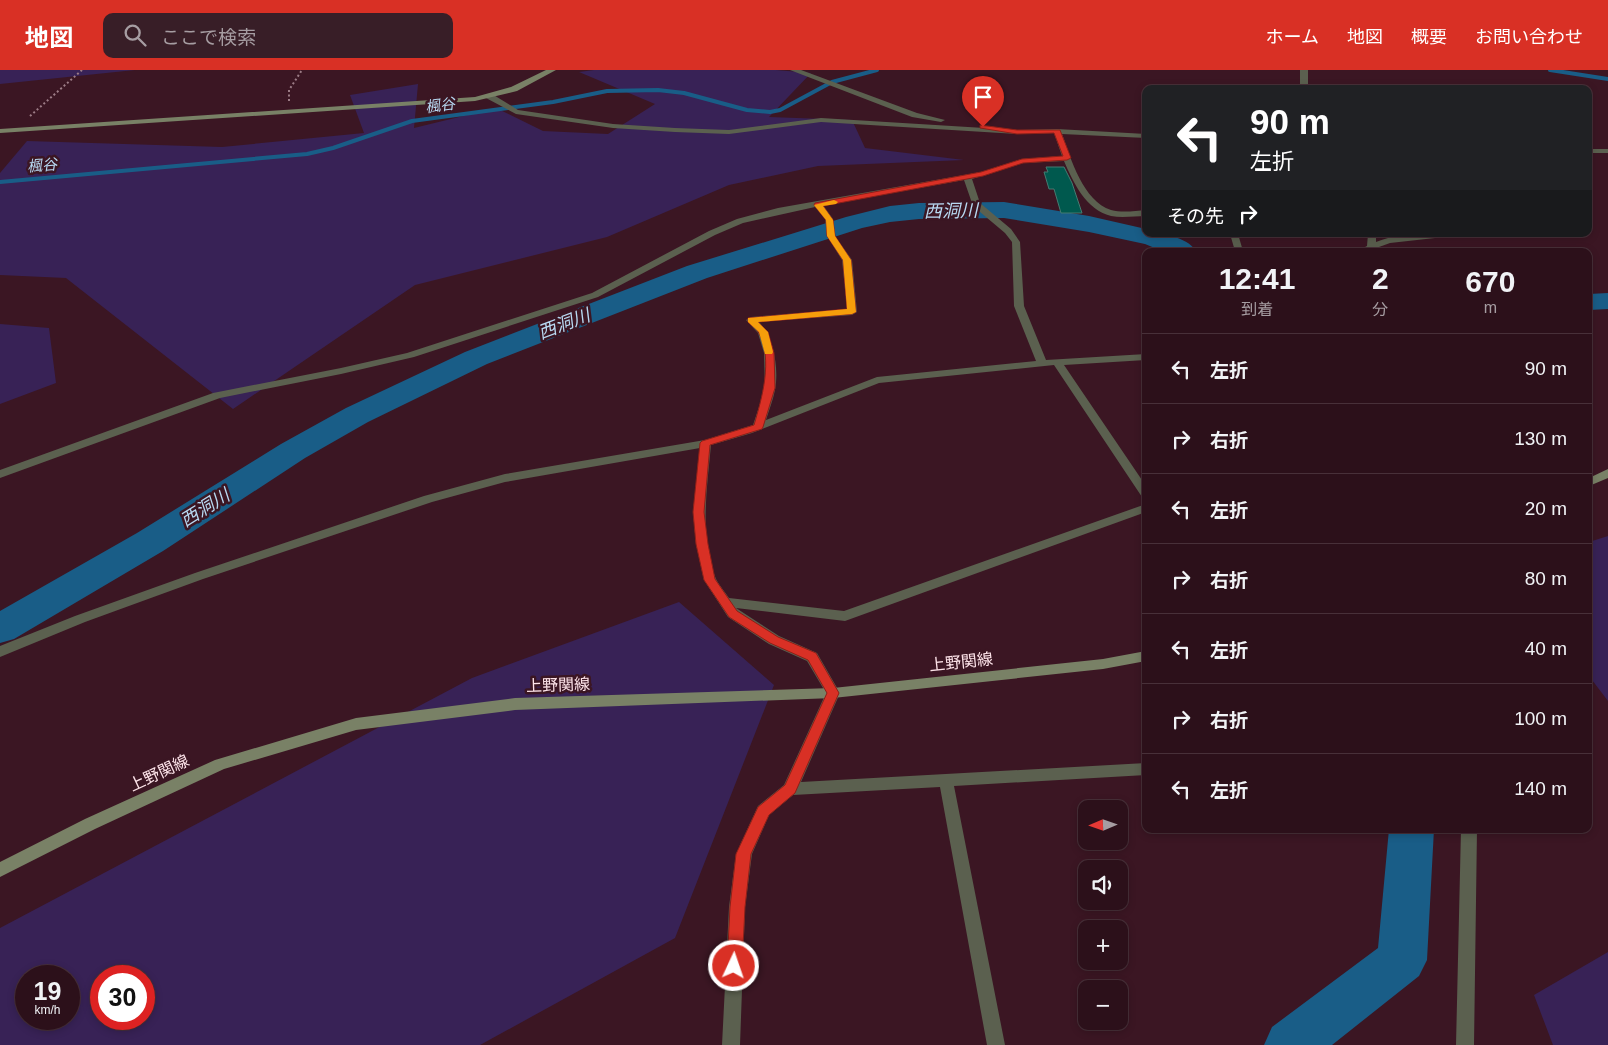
<!DOCTYPE html>
<html lang="ja">
<meta charset="utf-8">
<style>
:root{--surface:#2c101a;--page:#381e27;--text:#f1f3f6;--muted:#a69da2;--line:#483039;--accent:#d93025}
body{margin:0;font-family:Arial,"Noto Sans JP",sans-serif;background:var(--page);color:var(--text);height:100vh;display:flex;flex-direction:column;font-size:19px;white-space:nowrap}
*{box-sizing:border-box;margin:0}
p{font-size:16px;color:var(--muted)}
.icon{flex:none;width:28px;height:28px;fill:none;stroke:currentColor;stroke-width:2;stroke-linecap:round;stroke-linejoin:round}
.map{position:relative;flex:1;overflow:hidden}
.panel{position:absolute;left:1142px;top:178px;width:450px;height:585px;display:flex;flex-direction:column;background:var(--surface);border-radius:10px;box-shadow:0 2px 8px #0003,0 0 0 1px var(--line)}
.panel>*{flex:none}
.hud{position:absolute;left:1142px;top:15px;width:450px;height:152px;border-radius:10px;box-shadow:0 2px 8px #0003,0 0 0 1px var(--line);background:#202124;color:#fff;overflow:hidden}
.needle{width:32px;rotate:268deg}
.buttons{position:absolute;left:1078px;top:730px;display:grid;gap:10px}
.buttons a{display:grid;place-items:center;width:50px;height:50px;border-radius:10px;background:var(--surface);box-shadow:0 2px 8px #0003,0 0 0 1px var(--line);font-size:25px}
.speed{position:absolute;left:15px;top:895px;display:flex;gap:10px;font-size:25px;font-weight:700;text-align:center}
.speed>*{display:grid;place-content:center;width:65px;height:65px;border-radius:50%;background:var(--surface);box-shadow:0 2px 8px #0003,0 0 0 1px var(--line);line-height:1}
.speed small{font-size:12px;font-weight:400}
.speed .limit{border:8px solid #d22;background:#fff;color:#111}
.pin{position:absolute;display:grid;place-items:center;width:42px;height:42px;color:#fff;margin:-51px -21px;border-radius:50% 50% 50% 0;rotate:-45deg;box-shadow:0 0 5px #0007}
.pin .icon{rotate:45deg}
.me{position:absolute;width:55px;margin:-28px;rotate:3deg;stroke-linejoin:round;filter:drop-shadow(0 0 4px #0008)}
.turn{display:flex;align-items:center;gap:18px;height:105px;padding:0 25px;font-size:22px}
.turn .icon{width:65px;height:65px;stroke-width:2.5}
.turn b{display:block;font-size:35px;line-height:42px}
.then{display:flex;align-items:center;height:48px;padding:0 25px;background:#0003;gap:10px;font-size:19px}
.eta{display:flex;justify-content:space-evenly;align-items:center;height:85px;text-align:center}
.eta b{font-size:30px;font-weight:700;line-height:35px}
ul{padding:0;list-style:none}
li{display:flex;align-items:center;gap:15px;height:70px;padding:0 25px;border-top:1px solid var(--line)}
li div{flex:1}
li b{display:block;font-size:19px}
li em{font-style:normal}
header{display:flex;align-items:center;gap:30px;box-sizing:border-box;height:70px;padding:0 25px;background:var(--accent);color:#fff}
header strong{font-size:24px}
nav{display:flex;gap:28px;margin-inline-start:auto;font-size:18px}
.search{width:350px;height:45px;background:var(--page);display:flex;align-items:center;gap:12px;box-sizing:border-box;padding:0 18px;border-radius:10px;color:var(--muted);font-size:19px}
.map>svg:first-child{display:block}
.green{fill:#382256;fill-rule:evenodd}
.lines{fill:none;stroke-linecap:round;stroke-linejoin:round}
.stream{stroke:#195d87;stroke-width:4}
.river{fill:#195d87;fill-rule:evenodd}
.building{fill:#00594e;stroke:#457b71}
.path{stroke:#9c7c86;stroke-width:2;stroke-dasharray:2 2.5;stroke-linecap:butt}
.street{fill:#5b604f;fill-rule:evenodd}
.secondary{fill:#798166;fill-rule:evenodd}
.route{fill:#d93025;stroke:#8d1f18}
.slow{fill:#f59e0b}
.labels{text-anchor:middle;dominant-baseline:central;stroke-width:5;stroke-linejoin:round;paint-order:stroke}
.far-water-label{font-size:15px;font-style:italic;fill:#b8d9f2;stroke:#3b1623}
.street-label{font-size:16px;fill:#fde3e9;stroke:#3b1623}
.water-label{font-size:18px;font-style:italic;fill:#b8d9f2;stroke:#3b1623}
</style>
<header>
<strong>地図</strong>
<div class="search"><svg class="icon" aria-label="search" viewBox="0 0 24 24"><circle cx="10" cy="10" r="6"/><path d="M15 15l6 6"/></svg>ここで検索</div>
<nav><a>ホーム</a><a>地図</a><a>概要</a><a>お問い合わせ</a></nav>
</header>
<div class="map">
<svg width="1608" height="975" viewBox="0 0 1608 975">
<rect width="100%" height="100%" fill="#3b1623"/>
<path class="green" d="M0 0H135L0 14Z
M594 0H776L811 3 769 47 852 50 865 78 964 90 818 96 729 115 607 167 415 215 233 339 66 208 0 205V103L27 71 222 77 364 63 350 25 418 14 414 58 496 38 543 61 608 64 655 34 579 2Z
M0 254 49 258 56 313 0 334Z
M1608 466V631L1589 606V472Z
M679 532 774 615 675 868 480 975H0V858L472 608ZM26 906H69V949H26ZM101 906H144V949H101Z
M1608 882V975H1553L1534 925Z"/>
<g class="lines">
<path class="stream" d="M1550 0 1608 9
M0 112 307 84 333 78 412 51 553 32 607 21 658 20 684 23 747 40 770 42 780 40 832 12 877 0"/>
<path class="river" d="M1004 132 1089 146 1146 159V164C1163 164 1186 166 1196 181H1162L1145 174 1089 162 1004 148 919 149 890 152 862 158 707 208 487 294 368 352 305 388 163 481 14 569 0 573V541L137 463 281 374 346 338 465 282 687 196 846 147 890 136 919 133Z
M1608 223V239L1589 240V224Z
M1389 759H1434L1427 890 1419 906 1332 975H1264L1272 957 1378 878Z"/>
</g>
<path class="building" d="M1046 97H1064L1072 113 1082 143H1061L1054 119H1049L1044 102H1048Z"/>
<g class="lines">
<path class="path" d="M289 31V20L302 0
M30 46 82 0"/>
<path class="street" d="M790 0H801L917 43 945 50 941 52 912 47Z
M1300 0H1308V19H1300Z
M486 24H492L518 40 613 54 675 58 729 60 821 48 1017 60 1057 59 1146 64V68L1062 64C1071 89 1083 131 1111 140 1122 143 1135 141 1146 140V146C1135 146 1122 148 1111 146 1086 140 1073 112 1064 91L1023 93 972 109 980 133 1011 159 1020 172 1024 236 1046 290 1146 284V290L1064 295 1146 416V428L1142 427 1054 295 879 313 752 363 711 375C707 419 699 466 716 509 719 515 725 522 729 528L844 541 1146 434V442L845 551 736 538 779 566 817 583 840 623 801 712 1146 693V705L954 716 1005 975H987L940 717 793 725 769 745 752 784 745 837 740 975H722L729 837 736 784 758 736 784 715 826 623 807 591 769 574 728 547 704 510 696 474 693 442 700 378 505 412 432 432 203 509 85 552 0 587V576L75 546 195 503 424 426 505 404 705 370 753 355 765 319 764 283 758 263 746 250 751 247 847 239 842 190 827 166 825 149 815 137 743 153 715 165 598 227 414 287 341 304 220 328 0 408V400L213 323 341 298 407 283 592 223 709 161 737 149 778 138 981 102 1022 89 1062 86 1054 63 1017 64 821 52 729 64 675 62 613 58 516 44 486 28ZM964 110 973 136 1005 163 1012 172 1014 236 1036 291 877 307 766 350C769 340 773 330 775 320 779 299 774 267 759 252L852 245 857 242 852 190 835 166 833 149 823 135Z
M1589 79H1608V83H1589Z
M1230 164H1238L1243 181H1235Z
M1368 164H1376V172C1398 163 1425 163 1448 164L1444 167 1390 173 1368 181H1357L1367 176Z
M1461 759H1477L1474 975H1456Z"/>
<path class="secondary" d="M546 0H556L517 21 475 31 0 63V59L475 27 511 17Z
M1608 399V408L1589 416V408Z
M1146 581V591L1103 599 833 628 515 640 356 660 224 699 95 759 0 807V792L85 749 215 690 356 648 515 628 833 618 1103 589Z"/>
</g>
<path class="route" d="M980 55 1017 60H1060L1071 88 1067 90 1023 93 983 106 823 136 833 150 835 166 851 190 856 242 852 244 758 252 768 262 774 283 775 318 763 357 762 359 710 375 704 442 708 474 715 509 737 541 778 567 816 583 839 623 795 723 769 745 751 784 745 837 742 896 740 901 734 903 729 901 727 896 730 837 736 784 758 737 785 715 827 623 808 590 770 573 729 547 704 510 696 474 693 442 700 373 702 371 754 355C762 328 773 290 759 263 757 259 751 255 748 252V248L847 239 843 190 827 166 826 150 814 135 815 133 981 102 1022 89 1063 86 1054 63 1017 64 980 58Z"/>
<path class="slow" d="M834 130 838 132 836 134 823 136 833 150 835 166 851 190 856 242 852 244 758 252 768 262 773 282 772 284H765L759 262 748 252V248L847 239 843 190 827 166 826 150 814 135Z"/>
<g class="labels">
<g class="far-water-label">
<text transform="translate(440 35) rotate(-8)">楓谷</text>
<text transform="translate(42 95) rotate(-5)">楓谷</text>
</g>
<g class="street-label">
<text transform="translate(961 592) rotate(-6)">上野関線</text>
<text transform="translate(558 615) rotate(-2)">上野関線</text>
<text transform="translate(159 703) rotate(-25)">上野関線</text>
</g>
<g class="water-label">
<text transform="translate(951 141) rotate(-1)">西洞川</text>
<text transform="translate(564 254) rotate(-21)">西洞川</text>
<text transform="translate(205 438) rotate(-32)">西洞川</text>
</g>
</g>
</svg>
<div class="buttons">
<a><svg class="needle" viewBox="-14 -14 28 28"><path d="M0-13l5 13h-10z" fill="#e53935"/><path d="M0 13l5-13h-10z" fill="#a69da2"/></svg></a>
<a><svg class="icon" aria-label="sound" viewBox="0 0 24 24"><path d="M4 9h4l5-4v14l-5-4H4zM17 9q2 3 0 6"/></svg></a>
<a>+</a>
<a>−</a>
</div>
<div class="speed"><div>19<small>km/h</small></div><div class="limit">30</div></div>
<div class="pin" style="left:983px;top:57px;background:#d93025"><svg class="icon" aria-label="arrive" viewBox="0 0 24 24"><path d="M6 21V4h12l-3 4 3 4H6"/></svg></div>
<svg class="me" style="left:734px;top:896px" viewBox="-20 -20 40 40"><circle r="17" fill="#d93025" stroke="#fff" stroke-width="3"/><path d="M0-11L8 9 0 5-8 9z" fill="#fff"/></svg>
<div class="hud">
<div class="turn"><svg class="icon" aria-label="left" viewBox="0 0 24 24"><path d="M17 20v-9H6M10 6l-5 5 5 5"/></svg><div><b>90 m</b>左折</div></div>
<div class="then">その先<svg class="icon" aria-label="right" viewBox="0 0 24 24"><path d="M7 20v-9h11M14 6l5 5-5 5"/></svg></div>
</div>
<section class="panel">
<div class="eta">
<div><b>12:41</b><p>到着</p></div>
<div><b>2</b><p>分</p></div>
<div><b>670</b><p>m</p></div>
</div>
<ul>
<li><svg class="icon" aria-label="left" viewBox="0 0 24 24"><path d="M17 20v-9H6M10 6l-5 5 5 5"/></svg><div><b>左折</b></div><em>90 m</em></li>
<li><svg class="icon" aria-label="right" viewBox="0 0 24 24"><path d="M7 20v-9h11M14 6l5 5-5 5"/></svg><div><b>右折</b></div><em>130 m</em></li>
<li><svg class="icon" aria-label="left" viewBox="0 0 24 24"><path d="M17 20v-9H6M10 6l-5 5 5 5"/></svg><div><b>左折</b></div><em>20 m</em></li>
<li><svg class="icon" aria-label="right" viewBox="0 0 24 24"><path d="M7 20v-9h11M14 6l5 5-5 5"/></svg><div><b>右折</b></div><em>80 m</em></li>
<li><svg class="icon" aria-label="left" viewBox="0 0 24 24"><path d="M17 20v-9H6M10 6l-5 5 5 5"/></svg><div><b>左折</b></div><em>40 m</em></li>
<li><svg class="icon" aria-label="right" viewBox="0 0 24 24"><path d="M7 20v-9h11M14 6l5 5-5 5"/></svg><div><b>右折</b></div><em>100 m</em></li>
<li><svg class="icon" aria-label="left" viewBox="0 0 24 24"><path d="M17 20v-9H6M10 6l-5 5 5 5"/></svg><div><b>左折</b></div><em>140 m</em></li>
</ul>
</section>
</div>
